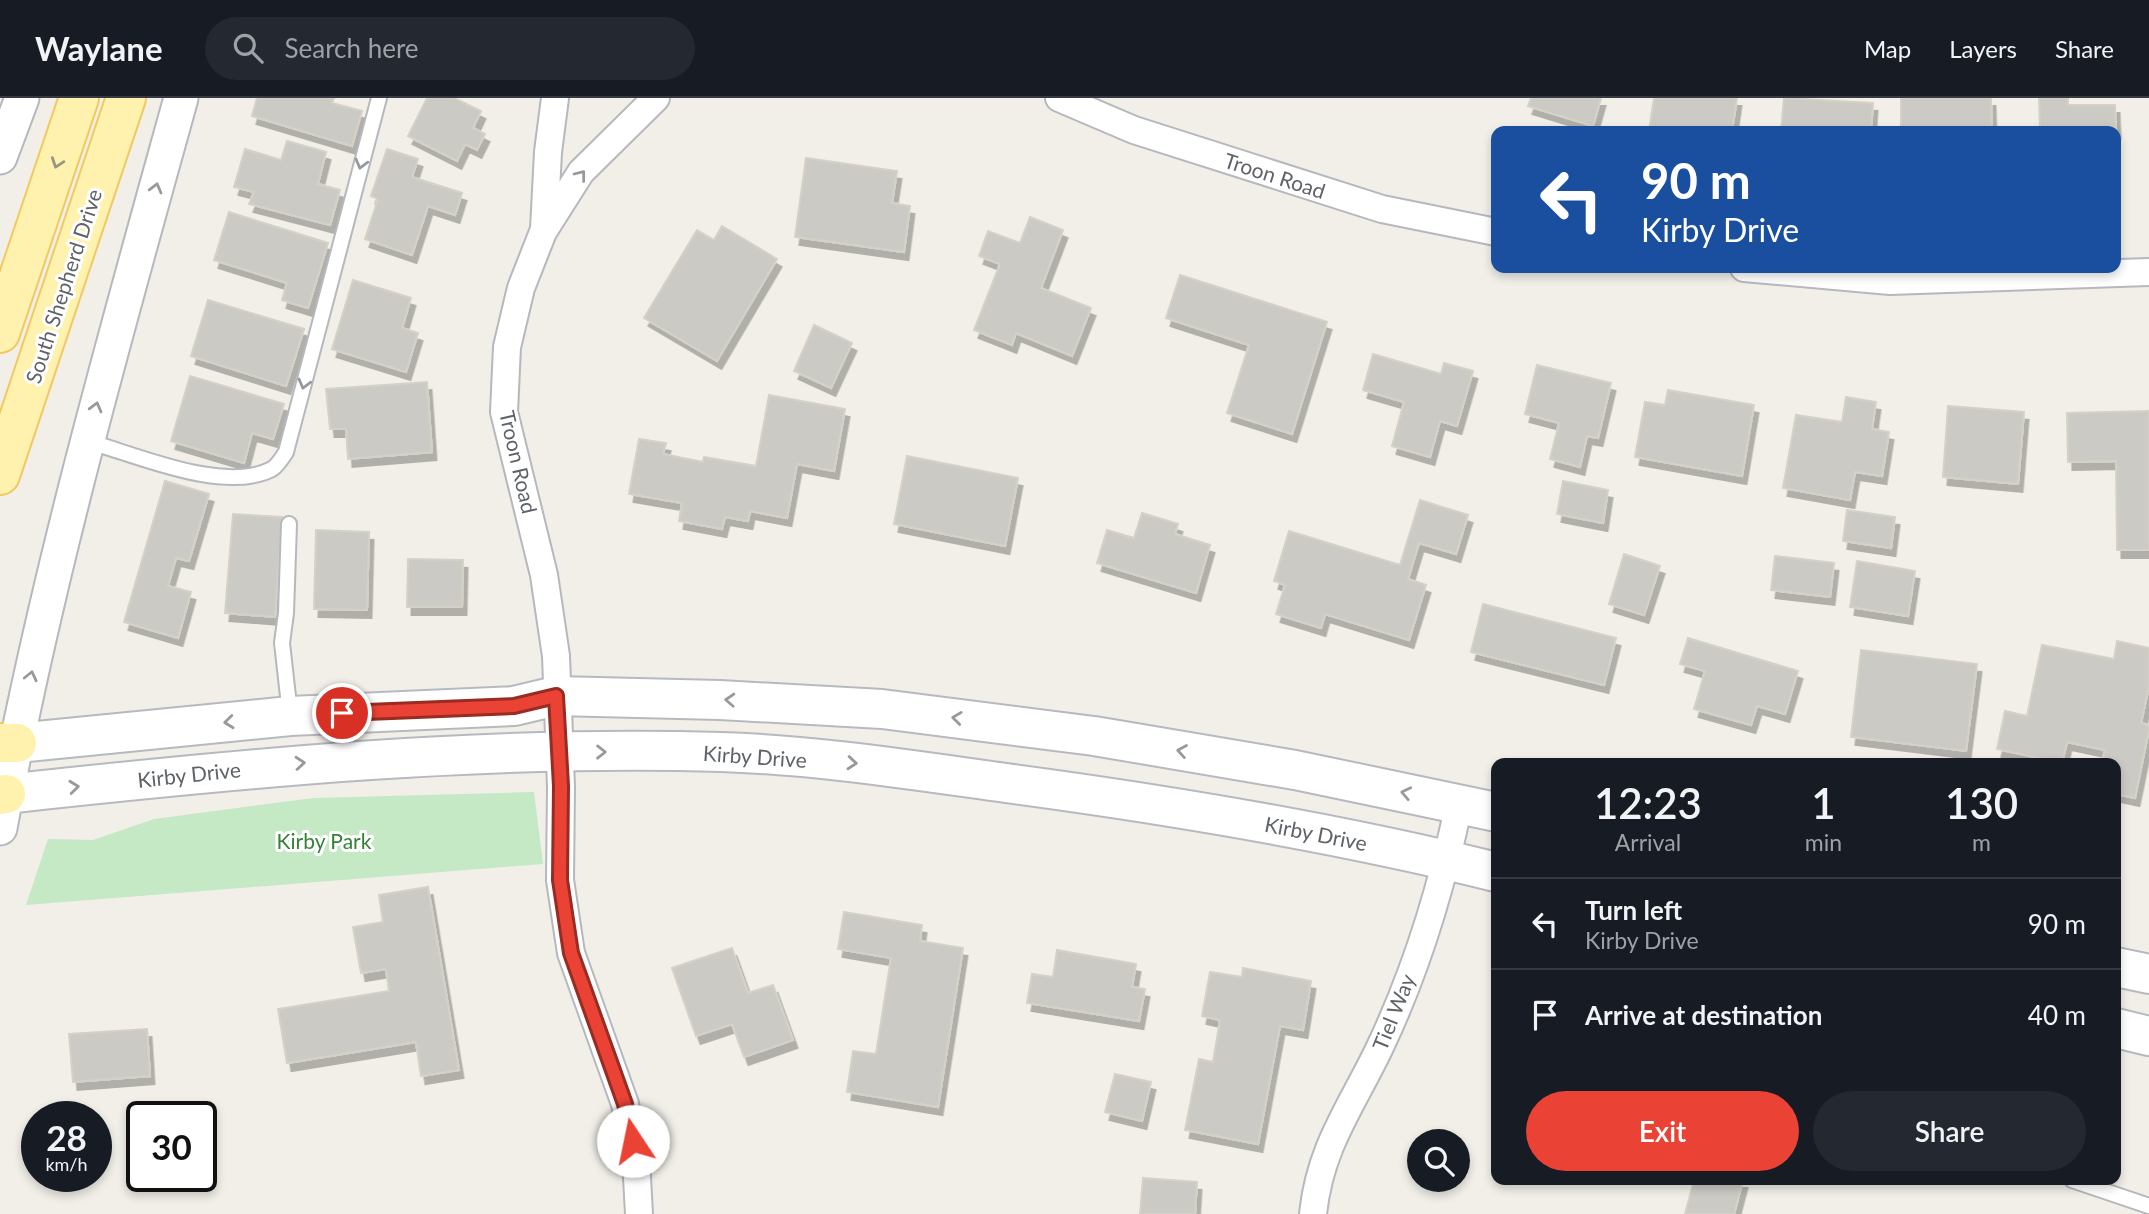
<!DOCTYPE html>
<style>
:root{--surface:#171b24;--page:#242831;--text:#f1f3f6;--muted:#9ea1a6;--line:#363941;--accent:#ea4335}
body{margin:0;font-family:Lato,sans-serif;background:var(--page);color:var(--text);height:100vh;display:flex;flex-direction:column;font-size:26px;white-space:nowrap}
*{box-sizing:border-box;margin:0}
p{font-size:23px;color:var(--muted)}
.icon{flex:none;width:38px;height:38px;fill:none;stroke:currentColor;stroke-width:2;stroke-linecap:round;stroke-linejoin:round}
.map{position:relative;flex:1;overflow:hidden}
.side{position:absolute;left:1491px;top:660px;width:630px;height:427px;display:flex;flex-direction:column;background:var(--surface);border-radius:14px;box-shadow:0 4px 10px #0003}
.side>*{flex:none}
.guide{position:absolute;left:1491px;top:28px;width:630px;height:147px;border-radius:14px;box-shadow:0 4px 10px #0003;background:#1a4fa0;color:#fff;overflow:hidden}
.controls{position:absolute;left:1407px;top:1031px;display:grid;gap:14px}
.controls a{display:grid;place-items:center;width:63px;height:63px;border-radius:50%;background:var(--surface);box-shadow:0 4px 10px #0003;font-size:35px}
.speed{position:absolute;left:21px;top:1003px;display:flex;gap:14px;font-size:35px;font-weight:700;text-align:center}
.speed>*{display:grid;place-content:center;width:91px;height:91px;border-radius:50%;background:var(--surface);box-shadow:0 4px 10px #0003;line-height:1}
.speed small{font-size:18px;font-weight:400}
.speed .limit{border:4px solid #111;border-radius:10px;background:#fff;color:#111}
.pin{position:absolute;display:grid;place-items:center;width:60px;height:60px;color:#fff;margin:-30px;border:4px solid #fff;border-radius:50%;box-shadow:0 2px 7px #0007}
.me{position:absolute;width:77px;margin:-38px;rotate:349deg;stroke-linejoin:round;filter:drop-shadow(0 0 5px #0008)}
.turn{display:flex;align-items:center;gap:24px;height:147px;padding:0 35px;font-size:32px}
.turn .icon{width:91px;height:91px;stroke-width:2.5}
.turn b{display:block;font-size:49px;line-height:60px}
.eta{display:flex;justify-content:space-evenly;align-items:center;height:119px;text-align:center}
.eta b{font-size:42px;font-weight:600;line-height:49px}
.action{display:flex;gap:14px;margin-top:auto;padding:14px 35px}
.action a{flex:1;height:80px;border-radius:42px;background:var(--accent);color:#fff;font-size:28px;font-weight:600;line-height:80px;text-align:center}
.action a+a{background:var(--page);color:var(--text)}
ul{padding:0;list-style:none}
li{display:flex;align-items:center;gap:21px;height:91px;padding:0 35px;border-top:2px solid var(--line)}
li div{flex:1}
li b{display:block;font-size:26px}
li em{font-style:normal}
header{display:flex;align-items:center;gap:42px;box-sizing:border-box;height:98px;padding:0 35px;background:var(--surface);border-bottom:2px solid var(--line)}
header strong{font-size:33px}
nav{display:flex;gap:38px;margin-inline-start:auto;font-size:24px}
.search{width:490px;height:63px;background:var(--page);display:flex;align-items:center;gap:18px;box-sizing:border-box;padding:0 24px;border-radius:38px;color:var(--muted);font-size:26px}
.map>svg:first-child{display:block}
.green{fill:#c5e8c5}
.building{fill:#cccac5;stroke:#d6d1c6;stroke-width:2;filter:url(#shadow)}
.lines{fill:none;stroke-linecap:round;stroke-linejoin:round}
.service-casing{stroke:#b5b8bc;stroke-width:18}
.minor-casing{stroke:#b5b8bc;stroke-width:30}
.tertiary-casing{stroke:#b5b8bc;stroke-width:37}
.secondary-casing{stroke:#b6babf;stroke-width:42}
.primary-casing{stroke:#f2c960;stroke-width:42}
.service{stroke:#fff;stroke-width:14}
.minor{stroke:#fff;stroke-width:26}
.tertiary{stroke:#fff;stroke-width:33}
.secondary{stroke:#fff;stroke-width:38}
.primary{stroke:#fff2af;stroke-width:38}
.oneway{stroke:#979581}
.oneway2{stroke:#979a9d}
.route-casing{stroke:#982c22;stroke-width:18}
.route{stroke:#ea4335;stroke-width:12}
.labels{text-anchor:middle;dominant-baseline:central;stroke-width:6;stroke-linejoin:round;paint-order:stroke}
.street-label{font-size:21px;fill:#5f6368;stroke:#fff}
.park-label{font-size:21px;fill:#348238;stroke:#fff}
</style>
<header>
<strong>Waylane</strong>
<div class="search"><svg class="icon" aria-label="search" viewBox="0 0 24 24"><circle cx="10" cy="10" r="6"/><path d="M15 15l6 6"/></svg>Search here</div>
<nav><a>Map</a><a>Layers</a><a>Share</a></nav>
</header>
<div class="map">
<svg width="2149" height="1116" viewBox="0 0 2149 1116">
<defs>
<filter id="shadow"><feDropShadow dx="4.5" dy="8" stdDeviation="0" flood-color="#0004"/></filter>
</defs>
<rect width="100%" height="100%" fill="#f1efe8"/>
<path class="green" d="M534 694 543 766 26 807 48 741 93 742 154 721 313 700Z"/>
<path class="building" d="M257 0H334L332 5 362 13 352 48 252 18Z
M427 0H454L481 13 473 30 485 36 477 52 465 46 457 63 408 38Z
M1531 0H1601L1593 28 1528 8Z
M1654 0H1737L1732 33H1649Z
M1784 0 1873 5 1871 33H1781Z
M1901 0H1991L1992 33H1901Z
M2039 0H2068V7H2115L2116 33H2040Z
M287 43 326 54 318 86 340 92 330 127 249 106 254 94 234 89 245 51 281 62Z
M387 51 418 61 412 79 462 95 455 117 428 108 412 157 365 141 378 101 371 98Z
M806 60 897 73 892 105 910 108 904 154 795 139Z
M229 114 328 145 308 210 282 202 287 185 214 162Z
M1030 119 1063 132 1041 190 1091 210 1072 258 1016 235 1012 247 974 232 1000 166 979 158 988 133 1020 145Z
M722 128 777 161 717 263 644 220 697 132 714 142Z
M1180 177 1327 224 1292 336 1227 315 1249 247 1166 220Z
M353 182 411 200 402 230 418 235 406 274 332 251Z
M208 202 304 231 286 288 191 258Z
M814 227 852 245 831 290 794 273Z
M1373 256 1441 276 1444 265 1473 273 1457 328 1440 323 1430 359 1392 348 1404 304 1363 292Z
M1537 267 1611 285 1598 340 1587 338 1580 369 1550 361 1559 325 1525 316Z
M190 278 284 306 273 341 252 335 244 365 171 343Z
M427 284 432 354 348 361 346 331H330L326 291Z
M1668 292 1754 307 1742 378 1635 359 1645 304 1665 307Z
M769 297 845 311 834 373 797 366 787 420 750 413 748 423 725 419 722 431 679 423 682 405 629 396 639 341 666 345 663 356 703 364 704 359 756 368Z
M1846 299 1876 304 1872 331 1889 334 1882 378 1855 374 1850 402 1783 390 1796 317 1842 324Z
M1948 308 2024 314 2018 386 1943 379Z
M2149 313V452H2117L2116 363 2068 364 2067 315Z
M907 358 1018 380 1005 448 894 426Z
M165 383 209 396 189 463 176 460 168 488 191 494 178 540 124 524Z
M1563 383 1608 392 1603 425 1557 416Z
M1420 402 1468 417 1456 456 1419 445 1408 481 1426 487 1409 542 1325 516 1321 530 1276 516 1285 487 1274 483 1289 433 1400 467Z
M1847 412 1895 419 1891 450 1843 443Z
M1142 415 1178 426 1175 436 1210 447 1196 495 1097 465 1107 432 1134 440Z
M233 416 282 419 275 519 225 515Z
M316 432 369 434 367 512 314 511Z
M1624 456 1660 468 1644 517 1609 506Z
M1775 458 1834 465 1830 499 1771 492Z
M408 461 463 462 462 509H407Z
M1857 463 1915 473 1908 518 1850 509Z
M1483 506 1616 540 1604 587 1471 554Z
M1688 540 1798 573 1785 616 1757 608 1751 627 1694 611 1705 573 1680 566Z
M2117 543 2149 550V588L2141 625 2149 627V631L2135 700 2116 696V665H2102L2105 652 2067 644 2062 665 1997 651 2005 613 2027 618 2042 547 2114 561Z
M1861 552 1977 566 1966 653 1851 639Z
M428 789 459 972 421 978 416 944 287 965 278 911 389 893 386 871 361 875 353 829 383 824 379 797Z
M844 814 922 827 920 843 963 850 938 1009 847 994 853 953 876 956 891 860 838 851Z
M732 850 748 895 773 887 793 942 744 959 732 926 696 938 672 870Z
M1057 852 1136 866 1132 889 1145 891 1139 923 1027 905 1032 876 1053 879Z
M1243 870 1311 883 1303 932 1280 928 1258 1046 1185 1032 1199 961 1213 964 1220 922 1202 918 1210 874 1242 879Z
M147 931 150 978 73 984 69 936Z
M1115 976 1151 984 1142 1023 1105 1014Z
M1143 1080 1197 1084 1195 1116H1140Z
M1694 1082H1743L1734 1116H1685Z"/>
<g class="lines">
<g class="service-casing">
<path id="service" d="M87 343C137 357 224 396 272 371 278 367 282 360 286 354L379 0
M289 426 286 515 282 545 290 616
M2072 1082 2149 1108"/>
</g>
<g class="minor-casing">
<path id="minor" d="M1059 0 1134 32 1382 111 1496 134
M544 131 548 54 555 0
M1744 170 1890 183 2149 174
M639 1116 636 1061 625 1006 571 855 560 782 561 689 556 558 544 477 504 314 507 249 521 190 543 134 581 74 656 0
M1313 1116C1320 1048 1352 1008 1380 949 1416 873 1442 788 1459 706"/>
</g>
<g class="tertiary-casing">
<path id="tertiary" d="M0 59 22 0
M0 730C45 484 114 242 181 0"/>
</g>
<g class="secondary-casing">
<path id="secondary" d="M17 645 290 618 514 608 556 598 720 602 882 611 1094 638 1295 672 1496 714
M6 696C244 670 481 647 721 654 816 657 912 672 1006 685 1171 707 1335 734 1496 774
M2116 869 2149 876
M2116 930 2149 938"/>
</g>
<g class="primary-casing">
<path id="primary" d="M0 235 79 0
M0 377 126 0
M0 645H17
M0 697 6 696"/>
</g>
<use href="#service" class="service"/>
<use href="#minor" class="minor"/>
<use href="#tertiary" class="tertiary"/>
<use href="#secondary" class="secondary"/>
<use href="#primary" class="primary"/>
</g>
<defs><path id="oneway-chevron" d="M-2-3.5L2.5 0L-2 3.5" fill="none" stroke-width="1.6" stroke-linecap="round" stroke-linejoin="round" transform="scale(1.75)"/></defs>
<use class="oneway" href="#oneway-chevron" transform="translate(57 65) rotate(109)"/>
<g class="oneway2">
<use href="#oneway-chevron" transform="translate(361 66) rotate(105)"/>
<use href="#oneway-chevron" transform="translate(581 77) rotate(-52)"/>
<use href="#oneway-chevron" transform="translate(156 90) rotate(-75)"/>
<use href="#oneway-chevron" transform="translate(304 286) rotate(105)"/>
<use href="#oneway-chevron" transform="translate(96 309) rotate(-75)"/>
<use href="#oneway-chevron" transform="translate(31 578) rotate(-77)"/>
<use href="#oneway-chevron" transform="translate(730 602) rotate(-177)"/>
<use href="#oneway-chevron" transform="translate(957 620) rotate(-173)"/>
<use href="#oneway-chevron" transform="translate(229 624) rotate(174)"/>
<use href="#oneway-chevron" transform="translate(1182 653) rotate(-170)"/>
<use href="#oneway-chevron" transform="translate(601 654)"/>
<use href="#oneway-chevron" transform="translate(300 665) rotate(-5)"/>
<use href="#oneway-chevron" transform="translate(852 665) rotate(5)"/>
<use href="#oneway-chevron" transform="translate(74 689) rotate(-6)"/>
<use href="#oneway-chevron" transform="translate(1406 695) rotate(-168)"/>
</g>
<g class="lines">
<g class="route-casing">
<path id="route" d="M342 615 514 608 556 598 561 688 560 782 571 855 625 1006 633 1043"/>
</g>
<use href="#route" class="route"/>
</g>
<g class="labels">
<g class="street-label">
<text transform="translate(1275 77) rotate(18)">Troon Road</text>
<text transform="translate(63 188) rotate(-72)">South Shepherd Drive</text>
<text transform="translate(519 364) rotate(77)">Troon Road</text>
<text transform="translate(755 658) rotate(4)">Kirby Drive</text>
<text transform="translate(189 676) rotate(-6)">Kirby Drive</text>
<text transform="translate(1316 735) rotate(11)">Kirby Drive</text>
<text transform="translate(1393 914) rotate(-68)">Tiel Way</text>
</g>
<g class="park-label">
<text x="324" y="742">Kirby Park</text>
</g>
</g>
</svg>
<div class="controls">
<a><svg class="icon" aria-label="search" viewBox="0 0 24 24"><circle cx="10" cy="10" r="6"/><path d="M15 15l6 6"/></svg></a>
</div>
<div class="speed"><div>28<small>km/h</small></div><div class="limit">30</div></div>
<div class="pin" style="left:342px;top:615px;background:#d93025"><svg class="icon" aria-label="arrive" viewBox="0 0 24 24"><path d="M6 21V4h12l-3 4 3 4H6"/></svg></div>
<svg class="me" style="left:633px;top:1043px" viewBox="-20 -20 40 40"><circle r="19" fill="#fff"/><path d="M0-13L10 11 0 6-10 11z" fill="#ea4335"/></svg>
<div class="guide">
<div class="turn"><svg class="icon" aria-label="left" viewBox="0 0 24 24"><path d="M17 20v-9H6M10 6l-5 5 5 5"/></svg><div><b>90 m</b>Kirby Drive</div></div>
</div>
<section class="side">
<div class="eta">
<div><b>12:23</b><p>Arrival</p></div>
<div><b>1</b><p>min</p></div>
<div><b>130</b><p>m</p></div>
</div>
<ul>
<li><svg class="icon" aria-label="left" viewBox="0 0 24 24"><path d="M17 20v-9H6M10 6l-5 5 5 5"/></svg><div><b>Turn left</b><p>Kirby Drive</p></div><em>90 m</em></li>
<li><svg class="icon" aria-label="arrive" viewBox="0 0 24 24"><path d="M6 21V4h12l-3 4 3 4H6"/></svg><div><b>Arrive at destination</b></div><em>40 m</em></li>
</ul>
<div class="action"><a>Exit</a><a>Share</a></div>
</section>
</div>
